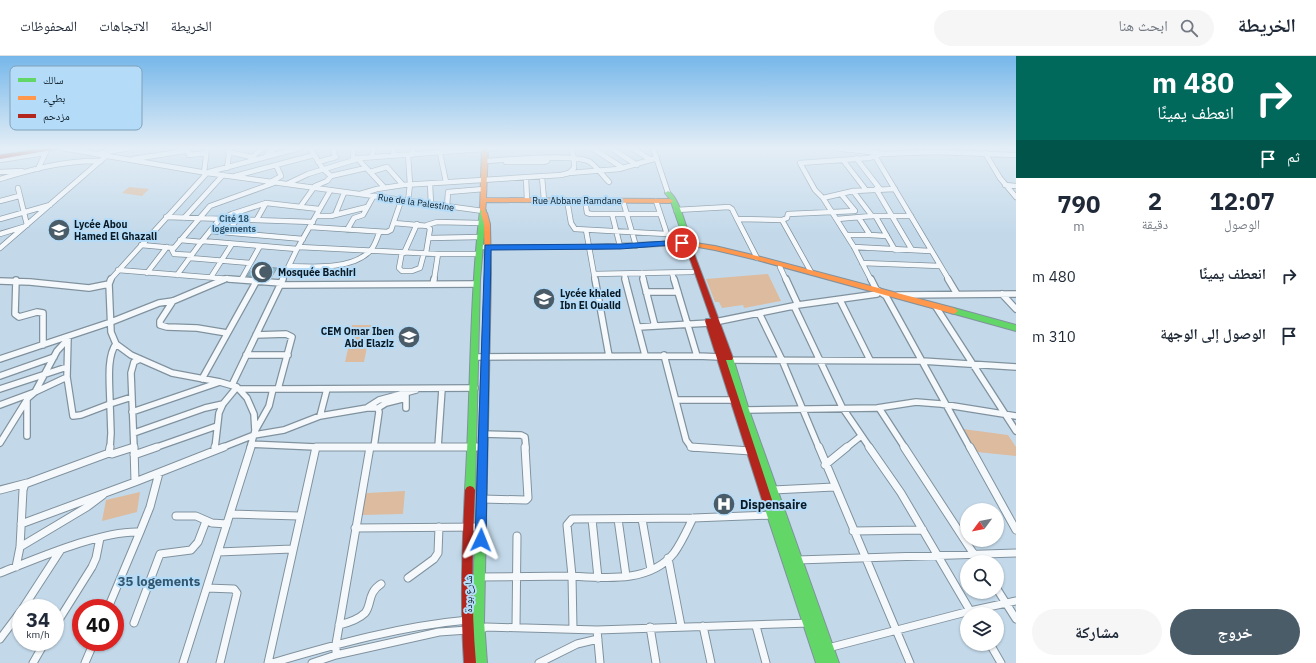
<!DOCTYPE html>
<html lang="ar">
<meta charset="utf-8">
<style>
:root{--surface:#fff;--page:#f6f6f7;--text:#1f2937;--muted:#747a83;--line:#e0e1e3;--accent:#4b5c69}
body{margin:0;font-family:"IBM Plex Sans","Noto Naskh Arabic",sans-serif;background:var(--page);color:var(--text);direction:rtl;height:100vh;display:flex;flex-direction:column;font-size:15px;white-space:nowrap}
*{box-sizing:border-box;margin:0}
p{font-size:13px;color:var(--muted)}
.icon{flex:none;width:22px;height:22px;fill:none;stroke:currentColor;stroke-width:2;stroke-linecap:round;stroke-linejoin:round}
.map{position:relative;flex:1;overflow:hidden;direction:ltr}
.sheet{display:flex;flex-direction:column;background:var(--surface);width:300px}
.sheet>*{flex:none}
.guide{background:#00695c;color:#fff;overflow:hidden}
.needle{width:26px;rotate:238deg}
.controls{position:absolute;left:960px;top:447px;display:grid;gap:8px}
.controls a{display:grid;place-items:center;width:44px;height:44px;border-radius:50%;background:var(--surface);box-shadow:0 1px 3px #0004;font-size:20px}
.speed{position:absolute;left:12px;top:543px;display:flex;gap:8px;font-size:20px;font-weight:700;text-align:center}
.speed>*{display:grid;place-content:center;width:52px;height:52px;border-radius:50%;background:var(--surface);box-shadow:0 1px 3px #0004;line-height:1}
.speed small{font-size:10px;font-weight:400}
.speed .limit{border:6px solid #d22;background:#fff;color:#111}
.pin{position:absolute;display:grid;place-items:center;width:34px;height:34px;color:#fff;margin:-17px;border:2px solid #fff;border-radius:50%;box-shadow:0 1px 4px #0007}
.me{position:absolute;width:44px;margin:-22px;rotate:2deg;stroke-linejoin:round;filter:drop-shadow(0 0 3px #0008)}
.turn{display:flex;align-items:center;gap:14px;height:84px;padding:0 16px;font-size:18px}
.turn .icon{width:52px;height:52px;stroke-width:2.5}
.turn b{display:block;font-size:28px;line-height:34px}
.then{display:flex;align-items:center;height:38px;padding:0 16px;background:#0003;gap:8px;font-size:15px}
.eta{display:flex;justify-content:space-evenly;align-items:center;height:68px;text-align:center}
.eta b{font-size:24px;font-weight:700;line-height:28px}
.primary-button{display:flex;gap:8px;margin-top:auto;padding:8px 16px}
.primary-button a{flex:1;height:46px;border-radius:24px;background:var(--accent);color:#fff;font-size:16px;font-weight:700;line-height:46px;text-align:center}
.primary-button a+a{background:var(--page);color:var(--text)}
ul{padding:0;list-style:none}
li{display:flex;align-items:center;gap:12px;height:60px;padding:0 16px}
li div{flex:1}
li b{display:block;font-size:15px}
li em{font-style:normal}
header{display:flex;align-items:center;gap:24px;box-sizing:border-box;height:56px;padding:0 20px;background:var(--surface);border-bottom:1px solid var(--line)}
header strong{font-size:19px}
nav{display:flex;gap:22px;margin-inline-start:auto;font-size:14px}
.search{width:280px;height:36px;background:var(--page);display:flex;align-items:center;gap:10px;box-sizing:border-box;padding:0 14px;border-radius:22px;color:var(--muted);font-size:15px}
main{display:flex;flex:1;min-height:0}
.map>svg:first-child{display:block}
.green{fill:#ddbb9e}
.building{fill:#8fb9c8;stroke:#8b9ea9}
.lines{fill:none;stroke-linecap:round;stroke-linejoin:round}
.street-far2-casing{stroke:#80929e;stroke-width:6}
.street-far1-casing{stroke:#80929e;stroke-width:8}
.street-casing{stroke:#80929e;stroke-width:9}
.fast-casing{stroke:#80929e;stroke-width:2}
.slow-casing{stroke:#80929e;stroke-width:2}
.jam-casing{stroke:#80929e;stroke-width:2}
.street-far2{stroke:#f6f9fc;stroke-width:4.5}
.street-far1{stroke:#f6f9fc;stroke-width:5.5}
.street{stroke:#f6f9fc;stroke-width:7}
.fast{fill:#63d668;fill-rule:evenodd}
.slow{fill:#ff974d;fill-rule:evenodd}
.jam{fill:#b3261e;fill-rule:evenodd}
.route{fill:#1a73e8;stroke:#114b97}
.labels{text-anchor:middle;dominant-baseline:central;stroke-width:4;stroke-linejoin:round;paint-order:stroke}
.far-street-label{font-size:9px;fill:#0a1923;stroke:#b4dcf9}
.far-neighbourhood-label{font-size:9px;font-weight:bold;fill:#32576f;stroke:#b4dcf9}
.poi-label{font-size:10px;font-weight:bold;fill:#0a1923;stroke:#b4dcf9;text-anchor:start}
.street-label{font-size:10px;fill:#0a1923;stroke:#b4dcf9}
.near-poi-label{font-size:12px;font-weight:bold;fill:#0a1923;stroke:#b4dcf9;text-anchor:start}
.near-neighbourhood-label{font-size:13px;font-weight:bold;fill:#32576f;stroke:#b4dcf9}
.key{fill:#b4dcf9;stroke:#81a2b9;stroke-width:1}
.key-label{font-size:11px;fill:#0a1923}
</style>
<header>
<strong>الخريطة</strong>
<div class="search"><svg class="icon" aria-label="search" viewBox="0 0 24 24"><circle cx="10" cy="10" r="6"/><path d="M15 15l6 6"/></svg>ابحث هنا</div>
<nav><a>الخريطة</a><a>الاتجاهات</a><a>المحفوظات</a></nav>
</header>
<main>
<section class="sheet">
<div class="guide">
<div class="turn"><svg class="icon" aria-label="right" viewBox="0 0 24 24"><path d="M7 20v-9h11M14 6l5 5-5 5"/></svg><div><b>480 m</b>انعطف يمينًا</div></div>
<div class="then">ثم<svg class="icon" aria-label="arrive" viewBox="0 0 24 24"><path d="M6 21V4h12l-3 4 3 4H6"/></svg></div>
</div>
<div class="eta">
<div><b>12:07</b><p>الوصول</p></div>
<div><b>2</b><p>دقيقة</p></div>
<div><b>790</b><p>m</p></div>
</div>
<ul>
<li><svg class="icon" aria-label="right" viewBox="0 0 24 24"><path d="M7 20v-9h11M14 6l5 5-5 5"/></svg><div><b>انعطف يمينًا</b></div><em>480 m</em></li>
<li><svg class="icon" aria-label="arrive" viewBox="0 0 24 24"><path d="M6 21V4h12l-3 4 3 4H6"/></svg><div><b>الوصول إلى الوجهة</b></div><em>310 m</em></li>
</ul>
<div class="primary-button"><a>خروج</a><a>مشاركة</a></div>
</section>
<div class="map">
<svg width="1016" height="607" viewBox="0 0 1016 607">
<rect width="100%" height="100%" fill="#c3d9ea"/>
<path class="green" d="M129 131 149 133 142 140 122 137Z
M768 218 781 245 744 252 743 249 722 252 719 246H715L706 223Z
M352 269H374L372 279H350Z
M351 280 369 281 364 306H345Z
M963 373 1008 379 1016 391V400L977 396Z
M405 435 403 458 362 459 365 440 367 437Z
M140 436 137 456 102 465 106 444Z"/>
<path class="building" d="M254 210 277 212 271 222 247 220Z"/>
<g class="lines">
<g class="street-far2-casing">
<path id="street-far2" d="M61 92 207 117 483 155
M310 92 323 113 331 120 366 112
M353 92V104
M592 92 623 112
M611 92 637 109
M632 92 651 104
M653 92 668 137
M834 92 880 97
M228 96 252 101
M100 97 130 92
M440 97 446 126
M985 97 1000 122 1016 141
M393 99 394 92
M408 99 410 128 408 146
M412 99 413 92
M372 100 374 92
M875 100 949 224
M265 101 275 92
M357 102 384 131
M856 102 880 133
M133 103 185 95H188L189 99 206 97
M250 103 263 92
M0 104 45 97
M843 104 866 134
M485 105C504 104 576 97 590 106 597 111 603 120 609 126
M318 106 336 101 333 95 336 92
M506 106H543L547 105 548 102
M227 112 230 92
M38 113 46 96
M0 116 22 115
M209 116 300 92
M370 116 387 111 403 129
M204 117 207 92
M569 117 619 113 657 102
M235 120 314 99
M542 121 544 144
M526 122 527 144
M0 123C33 113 66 104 101 105
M271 126 281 120 276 109
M430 127 431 149
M287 128 308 118 361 102 496 92
M1005 129 1016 130
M18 132 27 169
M876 133 912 194
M853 135 872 160
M360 138 377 133 403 129 561 119 569 117 574 112V102L571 92
M823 142 815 134 800 107 869 102 881 98 936 96 1016 99
M567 144 571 167 575 173 667 178 683 186
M585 144 587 157 591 158H660
M0 145 19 140
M623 145 636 190
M656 145 667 178
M300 151 315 130 327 125 331 120
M447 151 448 136 484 133
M676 154 729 151 732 153 737 163 782 164 787 162 788 158 855 155 841 138
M612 158 620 190
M335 159 344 137
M316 160H331L367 151
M166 161 313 166
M876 161 895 194
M184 162 223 119
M859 162 870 179 887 180
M0 163 50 149
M257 163 266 147
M737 163 757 202
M837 163 872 160H911
M782 164 811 216
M394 167 428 170 430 173 426 197
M427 169 437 166 481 167
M310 171 387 176 391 174 401 145
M347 174 354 162 363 159 373 141
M586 174 595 224
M210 175 303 183
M228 176 237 163
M0 178 23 171
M847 179H870
M429 182 481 181
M180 184 202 186
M202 185 219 164 232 158 266 147 319 153
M141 189 174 192 210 150 274 127
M299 191 438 198H479
M480 191H590L683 187
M854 191 930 195
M0 192 106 100
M174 192 172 194 174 198 192 199
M402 196 399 212 402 215H412L420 212 424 197
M404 197 417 168
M190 202 250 207
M862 207 940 210
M289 210C313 211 353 214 371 194 375 189 377 183 379 177
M780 211 786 224
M118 214 242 224
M147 217 167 191
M642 217 644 224
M672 217 674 224
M594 218 692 216
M624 218 626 224
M177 219 202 185 297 193
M211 221 232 188
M110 224 207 117
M223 224 227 222
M241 224 260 190
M282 224 297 193 330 135
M434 224 438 198
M871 224 854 191 823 142 853 135 895 133"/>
</g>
<g class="street-far1-casing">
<path id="street-far1" d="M111 223 109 228 111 276 116 288 131 299 172 317 220 326 237 331 247 342 254 358 255 375 250 392
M229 223 281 227
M595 223 609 300
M625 223 645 299
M643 223 655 270
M674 223 697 300
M786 223 798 249
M871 223 876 233 886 240 970 392
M948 223 957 238
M16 224 15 258 19 261 37 256 43 257V289
M0 225 30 226 89 232 109 228
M433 228 434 223
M280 229 476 228
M646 236H678
M1002 238 1016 253
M898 239 1016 238
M840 244 870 304
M173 245 160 265V269L167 271 197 272 227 277
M794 250 842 351 870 392
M936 251 1016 375
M759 257 782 304 819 392
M639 271 710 267 798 249 877 238
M256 279 286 278 292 281 278 333
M68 281 67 321 73 360 81 359 110 348 111 377 110 392
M116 288C106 301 110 331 110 348L132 341
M246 299H288
M664 299 686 384 691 391 695 392
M476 301 697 300 721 301 730 304 922 305 1016 311
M0 303 111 266 159 247 173 245 225 223
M0 320 54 301
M202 323 256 226
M232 329 283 223
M0 333 67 311
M239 333H273L269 350 255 375
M273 333 475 332
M327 333 320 360 367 352H378L379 356 374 391
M406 339V352
M27 343V380
M676 344H734
M0 349 35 336 57 295 68 283
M368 351 379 344 416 334
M378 352 386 347 406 342
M879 352 905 392
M745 354 877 352 916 346 941 348 1016 360
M132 356 220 326
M134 377 205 352 223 348
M483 378 521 379 525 381 526 392
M0 387 28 342 35 336 67 321
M251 388 316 391H483
M438 391 442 333
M131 392 134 391
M134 392 131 317 134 306 140 303
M154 392 217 370
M215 392 219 357 223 348 237 331
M221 392 254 379 284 374 320 360
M846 392 861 380"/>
</g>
<g class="street-casing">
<path id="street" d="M110 391 109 397 112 398 134 391
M134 391 135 426 224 391
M316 391H483
M691 391 751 395
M819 391 910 607
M869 391 901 437 972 558
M904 391 979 506
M970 391 1016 474
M215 394V391
M134 399 157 391
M825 409 847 391
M0 434 27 427
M773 434 834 431
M482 443 526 444 528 442 525 391
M231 458 299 460
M176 460H196L212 467 227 468
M592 463 598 522
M618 463 626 520
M642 463 651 514
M21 468 135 426
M355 472 481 471
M853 475 923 474
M140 476 150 451 159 417
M20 491 87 451 103 439
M218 496 292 493
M668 502 681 570
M797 504 1016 497
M16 511 20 491 23 434 25 428 109 397
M0 517C36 503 102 474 140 476L108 552
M479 521 572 520 567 469 572 463 693 462 773 459
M408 522 434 503 438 497 439 471
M207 532 234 533 237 537 220 607
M997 533 1016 563
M23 552 60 495
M134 567 160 498 191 494 198 486 206 465
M339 569C347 567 358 564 365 557 372 549 367 537 381 528
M55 570 92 511 96 502 100 482
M703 570 711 607
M756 570 766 607
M516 571 517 480
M650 571 656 607
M573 573 572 520C606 522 650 527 674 497 682 486 687 474 693 462
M597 574 600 607
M478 575 486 571 597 574 811 567
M0 583 21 555
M990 588 1001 607
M828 592 970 555 1016 545
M336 599V588L370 391
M33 607 45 586
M85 607 94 586
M183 607 251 391
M268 607 316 391
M272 607C337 588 401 570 468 564
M312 607 336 599 439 576 468 574
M539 607 577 588 598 583"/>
</g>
<g class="fast-casing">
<path id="fast" d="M668 135C679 140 687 174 691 186L690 187H686L685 186 670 143 665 137Z
M483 152 486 154 480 224 475 434 473 437 470 438 467 437 465 434C471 341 469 247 480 154Z
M954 252 1016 269V275L951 257 950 255 951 253Z
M729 299 732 300 733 302 749 354 839 607H816L764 450 766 447 769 445 772 447 741 354 725 302 726 300Z
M485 319 488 320 489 322 484 565 487 607H475L472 565 481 322 482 320Z"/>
</g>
<g class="slow-casing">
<path id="slow" d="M482 92H488L486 142 670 143 673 145 670 147 486 146 485 155 487 157 490 168 491 217 489 322 488 324H482L481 322 485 217 484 168 481 157 482 156 480 154Z
M689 186 715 190 757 200 954 252 958 255 954 258 757 204 715 194 687 189V187Z"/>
</g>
<g class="jam-casing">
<path id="jam" d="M47 92H63L0 103V99Z
M688 187 691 189 733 302 732 304H726L725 301 774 450 772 453 769 455 766 453 764 450 705 265 706 263H711L685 189Z
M470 430 473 431 475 434C472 492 471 549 476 607H464C460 549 462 492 465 434L467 431Z"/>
</g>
<use href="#street-far2" class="street-far2"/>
<use href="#street-far1" class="street-far1"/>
<use href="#street" class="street"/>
<use href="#fast" class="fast"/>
<use href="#slow" class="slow"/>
<use href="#jam" class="jam"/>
</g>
<linearGradient id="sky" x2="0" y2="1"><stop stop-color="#76b7ea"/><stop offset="0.52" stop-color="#e4eef6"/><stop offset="1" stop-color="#e4eef6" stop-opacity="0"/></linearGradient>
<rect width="1016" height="177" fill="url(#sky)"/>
<path class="route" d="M682 184 686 187 685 188 620 193 491 194 486 484 485 488 481 489 477 488 475 484 485 189 620 188Z"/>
<defs>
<g id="school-disc" transform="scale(1.15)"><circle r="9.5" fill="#4b5c69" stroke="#b4dcf9"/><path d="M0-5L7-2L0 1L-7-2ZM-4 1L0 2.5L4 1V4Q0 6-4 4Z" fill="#fff"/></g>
<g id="mosque-disc" transform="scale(1.15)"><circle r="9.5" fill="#4b5c69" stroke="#b4dcf9"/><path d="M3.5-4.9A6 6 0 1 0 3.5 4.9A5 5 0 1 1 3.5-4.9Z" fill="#fff"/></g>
<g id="hospital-disc" transform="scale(1.15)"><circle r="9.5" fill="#4b5c69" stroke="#b4dcf9"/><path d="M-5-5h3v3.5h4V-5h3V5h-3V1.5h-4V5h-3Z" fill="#fff"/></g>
</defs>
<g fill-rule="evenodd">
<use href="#school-disc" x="59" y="174"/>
<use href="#mosque-disc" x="262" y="216"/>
<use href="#school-disc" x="544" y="243"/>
<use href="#school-disc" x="409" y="281"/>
<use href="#hospital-disc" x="724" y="448"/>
</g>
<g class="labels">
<g class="far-street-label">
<text x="577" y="144">Rue Abbane Ramdane</text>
<text transform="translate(416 146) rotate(8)">Rue de la Palestine</text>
</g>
<g class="far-neighbourhood-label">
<text x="234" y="162">Cité 18<tspan x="234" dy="10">logements</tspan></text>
</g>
<g class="poi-label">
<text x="74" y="168">Lycée Abou<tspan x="74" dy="12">Hamed El Ghazali</tspan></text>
<text x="278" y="216">Mosquée Bachiri</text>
<text x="560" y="237">Lycée khaled<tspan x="560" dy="12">Ibn El Oualid</tspan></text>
<text x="394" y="275" text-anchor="end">CEM Omar Iben<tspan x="394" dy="12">Abd Elaziz</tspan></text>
</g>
<g class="street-label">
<text transform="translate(468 538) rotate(-90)">شارع بودة</text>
</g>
<g class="near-poi-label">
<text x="740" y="448">Dispensaire</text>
</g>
<g class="near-neighbourhood-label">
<text x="159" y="525">35 logements</text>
</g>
</g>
<rect x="10" y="10" width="132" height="64" rx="6" class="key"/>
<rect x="18" y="22" width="18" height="4" fill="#63d668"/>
<rect x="18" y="40" width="18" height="4" fill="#ff974d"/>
<rect x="18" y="58" width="18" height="4" fill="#b3261e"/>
<g class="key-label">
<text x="43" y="28">سالك</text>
<text x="43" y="46">بطيء</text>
<text x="43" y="64">مزدحم</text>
</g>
</svg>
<div class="controls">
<a><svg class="needle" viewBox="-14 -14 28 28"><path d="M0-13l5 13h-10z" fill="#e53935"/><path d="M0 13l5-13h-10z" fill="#747a83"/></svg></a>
<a><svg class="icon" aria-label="search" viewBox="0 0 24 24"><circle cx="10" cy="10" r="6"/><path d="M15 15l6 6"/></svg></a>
<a><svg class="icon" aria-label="layers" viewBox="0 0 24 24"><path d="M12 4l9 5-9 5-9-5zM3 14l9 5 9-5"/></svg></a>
</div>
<div class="speed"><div>34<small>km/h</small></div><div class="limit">40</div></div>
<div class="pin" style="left:682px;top:187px;background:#d93025"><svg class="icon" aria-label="arrive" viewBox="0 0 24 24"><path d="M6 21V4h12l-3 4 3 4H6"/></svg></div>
<svg class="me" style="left:481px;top:484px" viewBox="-20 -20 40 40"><path d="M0-17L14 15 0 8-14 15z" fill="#1a73e8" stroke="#fff" stroke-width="4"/></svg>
</div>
</main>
